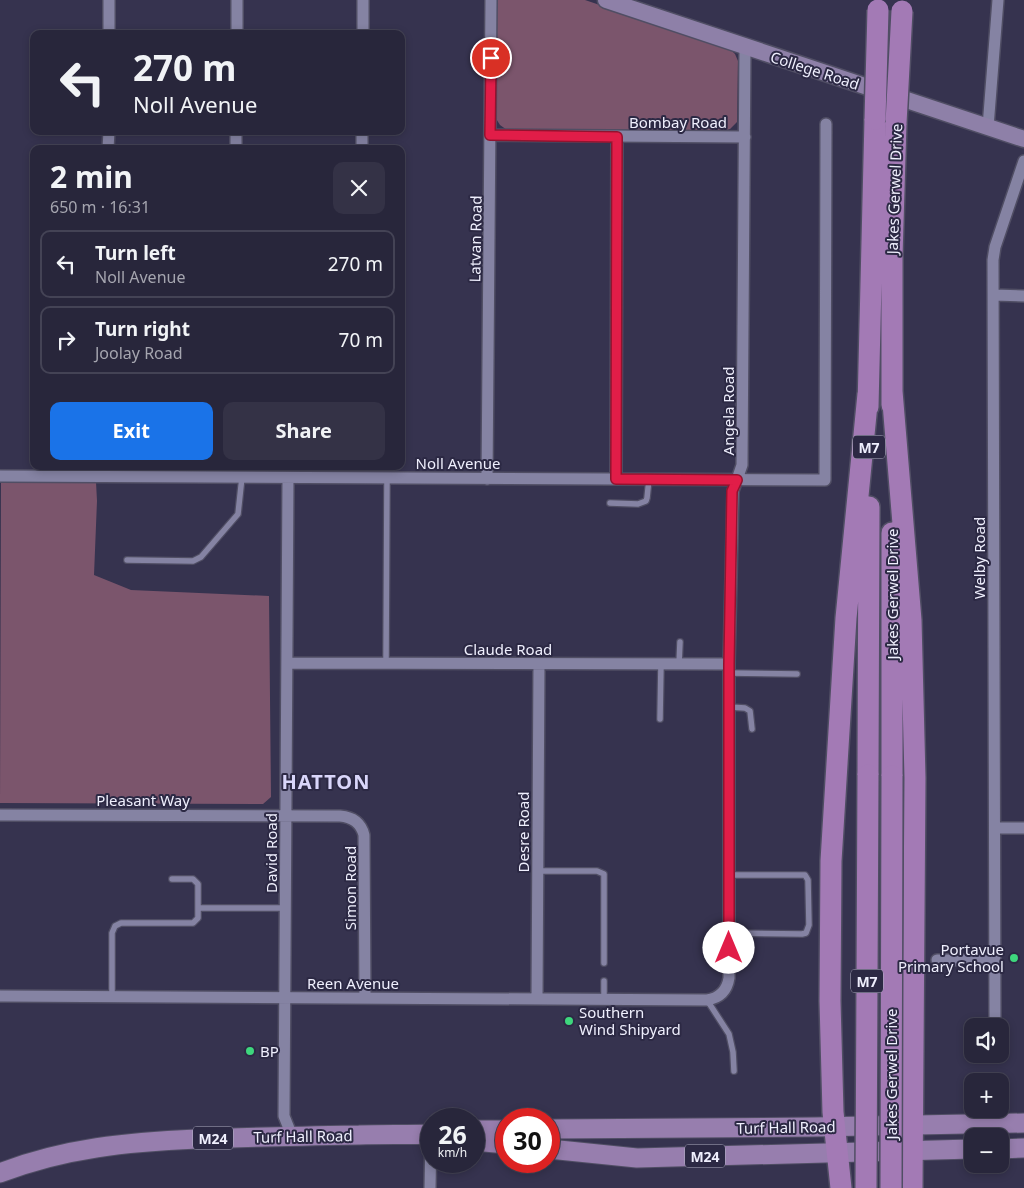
<!DOCTYPE html>
<meta charset="utf-8">
<style>
:root{--surface:#28263b;--page:#343246;--text:#f1f3f6;--muted:#a5a5af;--line:#444355;--accent:#1a73e8}
body{margin:0;font-family:"Noto Sans",sans-serif;background:var(--page);color:var(--text);height:100vh;display:flex;flex-direction:column;font-size:19px;white-space:nowrap}
*{box-sizing:border-box;margin:0}
p{font-size:16px;color:var(--muted)}
.icon{flex:none;width:28px;height:28px;fill:none;stroke:currentColor;stroke-width:2;stroke-linecap:round;stroke-linejoin:round}
.map{position:relative;flex:1;overflow:hidden}
.drawer{position:absolute;left:30px;top:145px;width:375px;height:325px;display:flex;flex-direction:column;background:var(--surface);border-radius:10px;box-shadow:0 2px 8px #0003,0 0 0 1px var(--line)}
.drawer>*{flex:none}
.banner{position:absolute;left:30px;top:30px;width:375px;height:105px;border-radius:10px;box-shadow:0 2px 8px #0003,0 0 0 1px var(--line);background:#28263b;color:var(--text);overflow:hidden}
.fabs{position:absolute;left:964px;top:1018px;display:grid;gap:10px}
.fabs a{display:grid;place-items:center;width:45px;height:45px;border-radius:10px;background:var(--surface);box-shadow:0 2px 8px #0003,0 0 0 1px var(--line);font-size:25px}
.speed{position:absolute;left:420px;top:1108px;display:flex;gap:10px;font-size:25px;font-weight:700;text-align:center}
.speed>*{display:grid;place-content:center;width:65px;height:65px;border-radius:50%;background:var(--surface);box-shadow:0 2px 8px #0003,0 0 0 1px var(--line);line-height:1}
.speed small{font-size:12px;font-weight:400}
.speed .limit{border:8px solid #d22;background:#fff;color:#111}
.pin{position:absolute;display:grid;place-items:center;width:42px;height:42px;color:#fff;margin:-21px;border:2px solid #fff;border-radius:50%;box-shadow:0 1px 5px #0007}
.me{position:absolute;width:55px;margin:-28px;rotate:0deg;stroke-linejoin:round;filter:drop-shadow(0 0 4px #0008)}
.turn{display:flex;align-items:center;gap:18px;height:105px;padding:0 20px;font-size:22px}
.turn .icon{width:65px;height:65px;stroke-width:2.5}
.turn b{display:block;font-size:35px;line-height:42px}
.round{display:grid;place-items:center;flex:none;width:52px;height:52px;border-radius:10px;background:var(--page)}
.headline{display:flex;align-items:center;justify-content:space-between;height:85px;padding:0 20px}
h1{font-size:30px;font-weight:700;line-height:38px}
.action{display:flex;gap:10px;margin-top:auto;padding:10px 20px}
.action a{flex:1;height:58px;border-radius:10px;background:var(--accent);color:#fff;font-size:20px;font-weight:700;line-height:58px;text-align:center}
.action a+a{background:var(--page);color:var(--text)}
ul{padding:0;list-style:none}
li{display:flex;align-items:center;gap:15px;height:68px;margin:0 10px 8px;padding:0 10px;border:2px solid var(--line);border-radius:10px}
li div{flex:1}
li b{display:block;font-size:19px}
li em{font-style:normal}
.map>svg:first-child{display:block}
.green{fill:#7b556c}
.lines{fill:none;stroke-linecap:round;stroke-linejoin:round}
.lane-casing{stroke:#504e64;stroke-width:8}
.street-casing{stroke:#504e64;stroke-width:14}
.secondary-casing{stroke:#504e64;stroke-width:19}
.primary-casing{stroke:#504e64;stroke-width:21}
.highway-casing{stroke:#504e64;stroke-width:24}
.lane{stroke:#8583a3;stroke-width:5.5}
.street{stroke:#8583a3;stroke-width:11}
.secondary{stroke:#8e80a8;stroke-width:16}
.primary{stroke:#977eae;stroke-width:19}
.highway{stroke:#a37ab5;stroke-width:21}
.highway-bridge-casing{stroke:#504e64;stroke-width:24;stroke-linecap:butt}
.highway-bridge{stroke:#a37ab5;stroke-width:21}
.route-casing{stroke:#92132f;stroke-width:12}
.route{stroke:#e11d48;stroke-width:9}
.poi-dot{fill:#3ed77d;stroke:#2c2944;stroke-width:2}
.labels{text-anchor:middle;dominant-baseline:central;stroke-width:4;stroke-linejoin:round;paint-order:stroke}
.shield{fill:#2c2944;stroke:#b4b4c6;stroke-width:1}
.shield-label{font-size:14px;font-weight:bold;fill:#efeffd}
.street-label{font-size:15px;fill:#efeffd;stroke:#2c2944}
.poi-label{font-size:15px;fill:#efeffd;stroke:#2c2944;text-anchor:start}
.district-label{font-size:20px;font-weight:bold;letter-spacing:1px;fill:#d9d6fa;stroke:#2c2944}
</style>
<div class="map">
<svg width="1024" height="1188" viewBox="0 0 1024 1188">
<rect width="100%" height="100%" fill="#36334f"/>
<path class="green" d="M496 0H585L730 49 735 54 738 61 737 122 730 129 726 130H507L500 125 495 117Z
M1 482H96L97 501 94 575 131 590 269 596 271 797 263 804 0 803Z"/>
<g class="lines">
<g class="lane-casing">
<path id="lane" d="M610 503 638 504 646 501 647 498 649 479
M127 560 193 561 201 557 238 514 242 477
M386 663 387 478
M679 664 680 642
M729 673 797 674
M729 707 745 708 750 711 752 729
M660 719 661 664
M538 871H597L604 874V963
M172 879H193L198 884V908H285
M729 933 802 934 806 933 809 925 808 880 805 875H729
M604 981V999
M112 997V933L115 926 121 923H193L198 918V908
M707 1000 729 1034 733 1052 734 1071"/>
</g>
<g class="street-casing">
<path id="street" d="M109 34V0
M237 34V0
M363 34V0
M988 127 998 0
M491 135 745 137
M108 149 109 131
M236 149V131
M362 149V131
M994 295 1024 296
M0 476 825 480 826 124
M288 478 284 1116 292 1136
M487 479 491 0
M616 479 617 137
M287 663 729 664
M0 815 340 816C353 817 361 823 364 835L365 998
M995 828H1024
M937 960H995
M0 996 707 1000C719 998 727 991 729 978V664L733 491 742 465 745 47
M537 999 539 664
M995 1026 993 260 995 247 1024 161
M430 1188 431 1134"/>
</g>
<g class="secondary-casing">
<path id="secondary" d="M606 0 1024 139"/>
</g>
<g class="primary-casing">
<path id="primary" d="M549 1129 814 1127 1024 1123
M474 1130H506
M474 1141 506 1144
M549 1149 637 1158 972 1149
M1000 1149 1024 1148
M0 1173C64 1148 129 1142 197 1139 251 1137 305 1136 359 1135 383 1134 408 1135 431 1134"/>
</g>
<g class="highway-casing">
<path id="highway" d="M892 391 911 620 915 778 912 1188
M892 405V257L896 123
M868 407 875 119
M868 775 869 507
M892 776V533
M841 1188 833 1112 830 1001 831 861 846 618 868 394"/>
</g>
<use href="#lane" class="lane"/>
<use href="#street" class="street"/>
<use href="#secondary" class="secondary"/>
<use href="#primary" class="primary"/>
<use href="#highway" class="highway"/>
<g class="highway-bridge-casing">
<path id="highway-bridge" d="M875 119 878 10
M896 123 902 11
M866 1188 868 775
M891 1188 892 776"/>
</g>
<use href="#highway-bridge" class="highway-bridge"/>
</g>
<g class="lines">
<g class="route-casing">
<path id="route" d="M491 58 490 135 617 137 616 479 737 480 732 491 729 664V948"/>
</g>
<use href="#route" class="route"/>
</g>
<g class="poi-dot">
<circle cx="1014" cy="958" r="5"/>
<circle cx="569" cy="1021" r="5"/>
<circle cx="250" cy="1051" r="5"/>
</g>
<g class="labels">
<g class="shield">
<rect x="853" y="435.5" width="32" height="23" rx="4"/>
<rect x="851" y="969.5" width="32" height="23" rx="4"/>
<rect x="193" y="1126.5" width="40" height="23" rx="4"/>
<rect x="685" y="1144.5" width="40" height="23" rx="4"/>
</g>
<g class="shield-label">
<text x="869" y="447">M7</text>
<text x="867" y="981">M7</text>
<text x="213" y="1138">M24</text>
<text x="705" y="1156">M24</text>
</g>
<g class="street-label">
<text transform="translate(815 70) rotate(18)">College Road</text>
<text x="678" y="122">Bombay Road</text>
<text transform="translate(894 189) rotate(-88)">Jakes Gerwel Drive</text>
<text transform="translate(475 239) rotate(-89)">Latvan Road</text>
<text transform="translate(728 411) rotate(-90)">Angela Road</text>
<text x="458" y="463">Noll Avenue</text>
<text transform="translate(979 558) rotate(-90)">Welby Road</text>
<text transform="translate(892 594) rotate(-90)">Jakes Gerwel Drive</text>
<text x="508" y="649">Claude Road</text>
<text x="143" y="800">Pleasant Way</text>
<text transform="translate(523 832) rotate(-90)">Desre Road</text>
<text transform="translate(271 853) rotate(-90)">David Road</text>
<text transform="translate(350 888) rotate(-90)">Simon Road</text>
<text x="353" y="983">Reen Avenue</text>
<text transform="translate(891 1074) rotate(-90)">Jakes Gerwel Drive</text>
<text transform="translate(786 1127) rotate(-1)">Turf Hall Road</text>
<text transform="translate(303 1136) rotate(-1)">Turf Hall Road</text>
</g>
<g class="poi-label">
<text x="1004" y="949" text-anchor="end">Portavue<tspan x="1004" dy="17">Primary School</tspan></text>
<text x="579" y="1012">Southern<tspan x="579" dy="17">Wind Shipyard</tspan></text>
<text x="260" y="1051">BP</text>
</g>
<g class="district-label">
<text x="326" y="781">HATTON</text>
</g>
</g>
</svg>
<div class="fabs">
<a><svg class="icon" aria-label="sound" viewBox="0 0 24 24"><path d="M4 9h4l5-4v14l-5-4H4zM17 9q2 3 0 6"/></svg></a>
<a>+</a>
<a>−</a>
</div>
<div class="speed"><div>26<small>km/h</small></div><div class="limit">30</div></div>
<div class="pin" style="left:491px;top:58px;background:#d93025"><svg class="icon" aria-label="arrive" viewBox="0 0 24 24"><path d="M6 21V4h12l-3 4 3 4H6"/></svg></div>
<svg class="me" style="left:729px;top:948px" viewBox="-20 -20 40 40"><circle r="19" fill="#fff"/><path d="M0-13L10 11 0 6-10 11z" fill="#e11d48"/></svg>
<div class="banner">
<div class="turn"><svg class="icon" aria-label="left" viewBox="0 0 24 24"><path d="M17 20v-9H6M10 6l-5 5 5 5"/></svg><div><b>270 m</b>Noll Avenue</div></div>
</div>
<section class="drawer">
<div class="headline"><div><h1>2 min</h1><p>650 m · 16:31</p></div><a class="round"><svg class="icon" aria-label="close" viewBox="0 0 24 24"><path d="M6 6l12 12M18 6L6 18"/></svg></a></div>
<ul>
<li><svg class="icon" aria-label="left" viewBox="0 0 24 24"><path d="M17 20v-9H6M10 6l-5 5 5 5"/></svg><div><b>Turn left</b><p>Noll Avenue</p></div><em>270 m</em></li>
<li><svg class="icon" aria-label="right" viewBox="0 0 24 24"><path d="M7 20v-9h11M14 6l5 5-5 5"/></svg><div><b>Turn right</b><p>Joolay Road</p></div><em>70 m</em></li>
</ul>
<div class="action"><a>Exit</a><a>Share</a></div>
</section>
</div>
